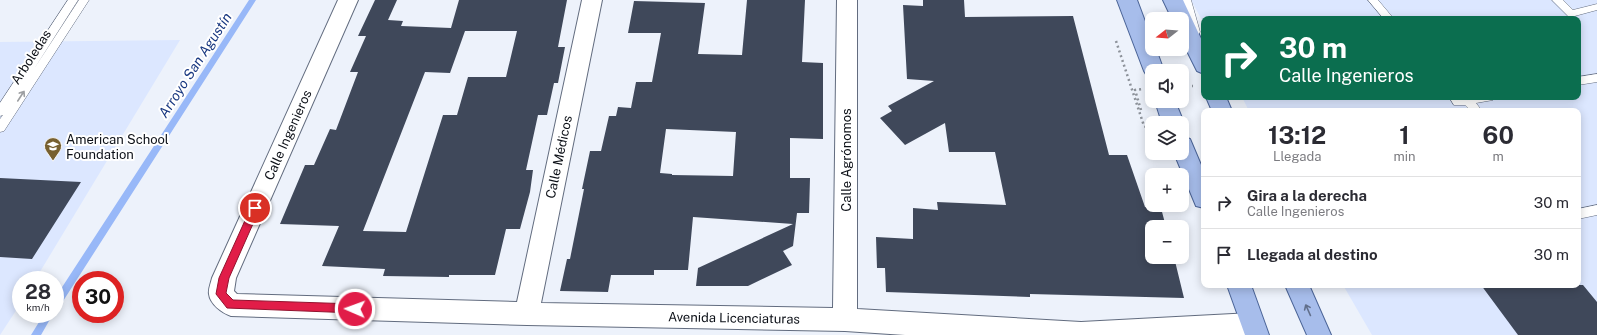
<!DOCTYPE html>
<html lang="es">
<meta charset="utf-8">
<style>
:root{--surface:#fff;--page:#f2f2f3;--text:#2b2b33;--muted:#7c7c81;--line:#e1e1e2}
body{margin:0;font-family:"Public Sans",sans-serif;background:var(--page);color:var(--text);height:100vh;display:flex;flex-direction:column;font-size:15px;white-space:nowrap}
*{box-sizing:border-box;margin:0}
p{font-size:13px;color:var(--muted)}
.icon{flex:none;width:22px;height:22px;fill:none;stroke:currentColor;stroke-width:2;stroke-linecap:round;stroke-linejoin:round}
.map{position:relative;flex:1;overflow:hidden}
.panel{position:absolute;left:1201px;top:108px;width:380px;height:180px;display:flex;flex-direction:column;background:var(--surface);border-radius:8px;box-shadow:0 2px 10px #0003}
.panel>*{flex:none}
.guide{position:absolute;left:1201px;top:16px;width:380px;height:84px;border-radius:8px;box-shadow:0 2px 10px #0003;background:#0b6e4f;color:#fff;overflow:hidden}
.needle{width:26px;rotate:253deg}
.buttons{position:absolute;left:1145px;top:12px;display:grid;gap:8px}
.buttons a{display:grid;place-items:center;width:44px;height:44px;border-radius:8px;background:var(--surface);box-shadow:0 2px 10px #0003;font-size:20px}
.speed{position:absolute;left:12px;top:271px;display:flex;gap:8px;font-size:20px;font-weight:700;text-align:center}
.speed>*{display:grid;place-content:center;width:52px;height:52px;border-radius:50%;background:var(--surface);box-shadow:0 2px 10px #0003;line-height:1}
.speed small{font-size:10px;font-weight:400}
.speed .limit{border:6px solid #d22;background:#fff;color:#111}
.pin{position:absolute;display:grid;place-items:center;width:34px;height:34px;color:#fff;margin:-17px;border:2px solid #fff;border-radius:50%;box-shadow:0 1px 4px #0007}
.me{position:absolute;width:44px;margin:-22px;rotate:272deg;stroke-linejoin:round;filter:drop-shadow(0 0 3px #0008)}
.turn{display:flex;align-items:center;gap:14px;height:84px;padding:0 12px;font-size:18px}
.turn .icon{width:52px;height:52px;stroke-width:2.5}
.turn b{display:block;font-size:28px;line-height:34px}
.eta{display:flex;justify-content:space-evenly;align-items:center;height:68px;text-align:center}
.eta b{font-size:24px;font-weight:700;line-height:28px}
ul{padding:0;list-style:none}
li{display:flex;align-items:center;gap:12px;height:52px;padding:0 12px;border-top:1px solid var(--line)}
li div{flex:1}
li b{display:block;font-size:15px}
li em{font-style:normal}
.map>svg:first-child{display:block}
.built{fill:#dce7ff}
.lines{fill:none;stroke-linecap:round;stroke-linejoin:round}
.stream{fill:#98b8f8;fill-rule:evenodd}
.building{fill:#3f485a;fill-rule:evenodd}
.service-casing{stroke:#626c7f;stroke-width:1}
.minor-casing{stroke:#626c7f;stroke-width:2}
.primary-casing{stroke:#4b6497;stroke-width:2}
.path{stroke:#8d929a;stroke-width:2.5;stroke-dasharray:2 3;stroke-linecap:butt}
.service{fill:#fff;fill-rule:evenodd}
.minor{fill:#fff;fill-rule:evenodd}
.primary{fill:#a7bdeb;fill-rule:evenodd}
.oneway{stroke:#9d9fa2}
.oneway2{stroke:#616f8b}
.route{fill:#e11d48;stroke:#92132f}
.labels{text-anchor:middle;dominant-baseline:central;stroke-width:4;stroke-linejoin:round;paint-order:stroke}
.street-label{font-size:13px;fill:#0b0f16;stroke:#fff}
.poi-label{font-size:13px;fill:#0b0f16;stroke:#fff;text-anchor:start}
.water-label{font-size:14px;font-style:italic;fill:#193881;stroke:#fff}
</style>
<div class="map">
<svg width="1597" height="335" viewBox="0 0 1597 335">
<rect width="100%" height="100%" fill="#edf2fb"/>
<path class="built" d="M1191 0H1597V335H1372L1343 285H1578V111H1249L1242 97H1578V19H1204V24Z
M180 40 35 280H21V303L0 335V42Z"/>
<g class="lines">
<path class="stream" d="M249 0H256L58 309 55 310V298Z
M44 314H53L41 335H31Z"/>
</g>
<path class="building" d="M375 0H397L388 20 403 21 401 26 451 28 459 0H567L558 47H565L558 83H554L547 115H538L526 170H533L530 192 520 229H506L495 275H449V277L383 276 385 269 322 266 339 226 280 224 305 165H314L330 129 336 130 358 72H350L366 36H358ZM465 31H517L506 77H468L457 115H443L406 232 363 231 425 72 450 73Z
M747 0H805L802 62 823 63V139L790 138V178H810L809 213H797L793 246 783 251 792 265 748 286H696L698 268 793 224 693 217 688 270H654V275H611L608 292 560 291 567 259H570L584 189H582L590 151H601L609 116H616L618 107 631 108 636 82H652L661 33H628L634 1 705 3 698 54 742 55ZM666 129 736 132 733 176 672 175V174L660 173Z
M923 0H964L965 17 1073 16 1109 155H1127L1145 207 1161 208 1166 227H1152V257H1174L1184 298 1030 294V297L886 292 885 268H877L876 237 913 239V208L938 210 937 202 1006 205 995 152H949L945 123 905 145 880 118 892 111 888 106 934 81 907 79 903 5 923 6Z
M0 178 81 182 32 259 0 257Z
M1481 285H1583L1597 302V335H1518Z"/>
<g class="lines">
<g class="service-casing">
<path id="service" d="M68 0H78L34 69 79 0H89L4 131 0 132V119L3 115 0 116V103Z
M1181 0H1191L1200 32 1198 35H1192L1190 32Z
M1368 0H1378L1394 19H1384Z
M1552 0H1563L1573 10 1597 4V10L1571 17 1568 16Z
M1597 74V82L1578 85V77Z
M1449 97H1494L1493 100 1476 103 1482 111H1471L1465 105H1454Z
M1597 205V215L1578 219V209Z"/>
</g>
<g class="minor-casing">
<path id="minor" d="M338 0H358L236 278 234 291 237 294 517 302 582 0H602L541 303 833 308 837 0H857V309L1081 322 1252 313 1261 316 1264 324 1261 332 1253 335H905L845 331 527 325 231 316C222 313 210 304 209 294 208 289 211 283 212 278Z"/>
</g>
<g class="primary-casing">
<path id="primary" d="M1117 0H1137L1152 40V49H1156L1164 71H1152V78L1147 76 1144 71Z
M1163 0H1183L1204 45V74L1197 71 1182 41V19H1172Z
M1206 97H1226L1232 111H1212Z
M1155 101H1175L1184 123 1182 126V123H1162Z
M1182 136 1190 139 1204 172V208L1196 206 1174 153H1182Z
M1227 285H1251L1269 335H1245Z
M1285 285H1309L1331 335H1307Z"/>
</g>
<path class="path" d="M1116 41 1144 126 1150 129
M1182 86H1193
M1141 110 1135 90 1143 89"/>
<use href="#service" class="service"/>
<use href="#minor" class="minor"/>
<use href="#primary" class="primary"/>
</g>
<defs><path id="oneway-shaft" d="M-6 0H5M1.5-3L5.5 0L1.5 3" fill="none" stroke-width="1.6" stroke-linecap="round" stroke-linejoin="round"/></defs>
<use class="oneway" href="#oneway-shaft" transform="translate(21 96) rotate(-57)"/>
<use class="oneway2" href="#oneway-shaft" transform="translate(1308 310) rotate(-114)"/>
<path class="route" d="M255 204 260 208 229 278 226 293 233 300 355 304 359 305 360 309 359 312 355 313 227 308 216 294 219 278 252 205Z"/>
<defs>
<g id="school-pin" transform="scale(0.9)"><path d="M0 17L-7.5 6A9.5 9.5 0 1 1 7.5 6Z" fill="#776030" stroke="#fff"/><path d="M0-5L7-2L0 1L-7-2ZM-4 1L0 2.5L4 1V4Q0 6-4 4Z" fill="#fff"/></g>
</defs>
<g fill-rule="evenodd">
<use href="#school-pin" x="53" y="146"/>
</g>
<g class="labels">
<g class="street-label">
<text transform="translate(31 57) rotate(-57)">Arboledas</text>
<text transform="translate(288 135) rotate(-66)">Calle Ingenieros</text>
<text transform="translate(559 157) rotate(-78)">Calle Médicos</text>
<text transform="translate(846 160) rotate(-90)">Calle Agrónomos</text>
<text transform="translate(734 318) rotate(1)">Avenida Licenciaturas</text>
</g>
<g class="poi-label">
<text x="66" y="139">American School<tspan x="66" dy="15">Foundation</tspan></text>
</g>
<g class="water-label">
<text transform="translate(195 65) rotate(-57)">Arroyo San Agustín</text>
</g>
</g>
</svg>
<div class="buttons">
<a><svg class="needle" viewBox="-14 -14 28 28"><path d="M0-13l5 13h-10z" fill="#e53935"/><path d="M0 13l5-13h-10z" fill="#7c7c81"/></svg></a>
<a><svg class="icon" aria-label="sound" viewBox="0 0 24 24"><path d="M4 9h4l5-4v14l-5-4H4zM17 9q2 3 0 6"/></svg></a>
<a><svg class="icon" aria-label="layers" viewBox="0 0 24 24"><path d="M12 4l9 5-9 5-9-5zM3 14l9 5 9-5"/></svg></a>
<a>+</a>
<a>−</a>
</div>
<div class="speed"><div>28<small>km/h</small></div><div class="limit">30</div></div>
<div class="pin" style="left:255px;top:208px;background:#d93025"><svg class="icon" aria-label="arrive" viewBox="0 0 24 24"><path d="M6 21V4h12l-3 4 3 4H6"/></svg></div>
<svg class="me" style="left:355px;top:309px" viewBox="-20 -20 40 40"><circle r="17" fill="#e11d48" stroke="#fff" stroke-width="3"/><path d="M0-11L8 9 0 5-8 9z" fill="#fff"/></svg>
<div class="guide">
<div class="turn"><svg class="icon" aria-label="right" viewBox="0 0 24 24"><path d="M7 20v-9h11M14 6l5 5-5 5"/></svg><div><b>30 m</b>Calle Ingenieros</div></div>
</div>
<section class="panel">
<div class="eta">
<div><b>13:12</b><p>Llegada</p></div>
<div><b>1</b><p>min</p></div>
<div><b>60</b><p>m</p></div>
</div>
<ul>
<li><svg class="icon" aria-label="right" viewBox="0 0 24 24"><path d="M7 20v-9h11M14 6l5 5-5 5"/></svg><div><b>Gira a la derecha</b><p>Calle Ingenieros</p></div><em>30 m</em></li>
<li><svg class="icon" aria-label="arrive" viewBox="0 0 24 24"><path d="M6 21V4h12l-3 4 3 4H6"/></svg><div><b>Llegada al destino</b></div><em>30 m</em></li>
</ul>
</section>
</div>
